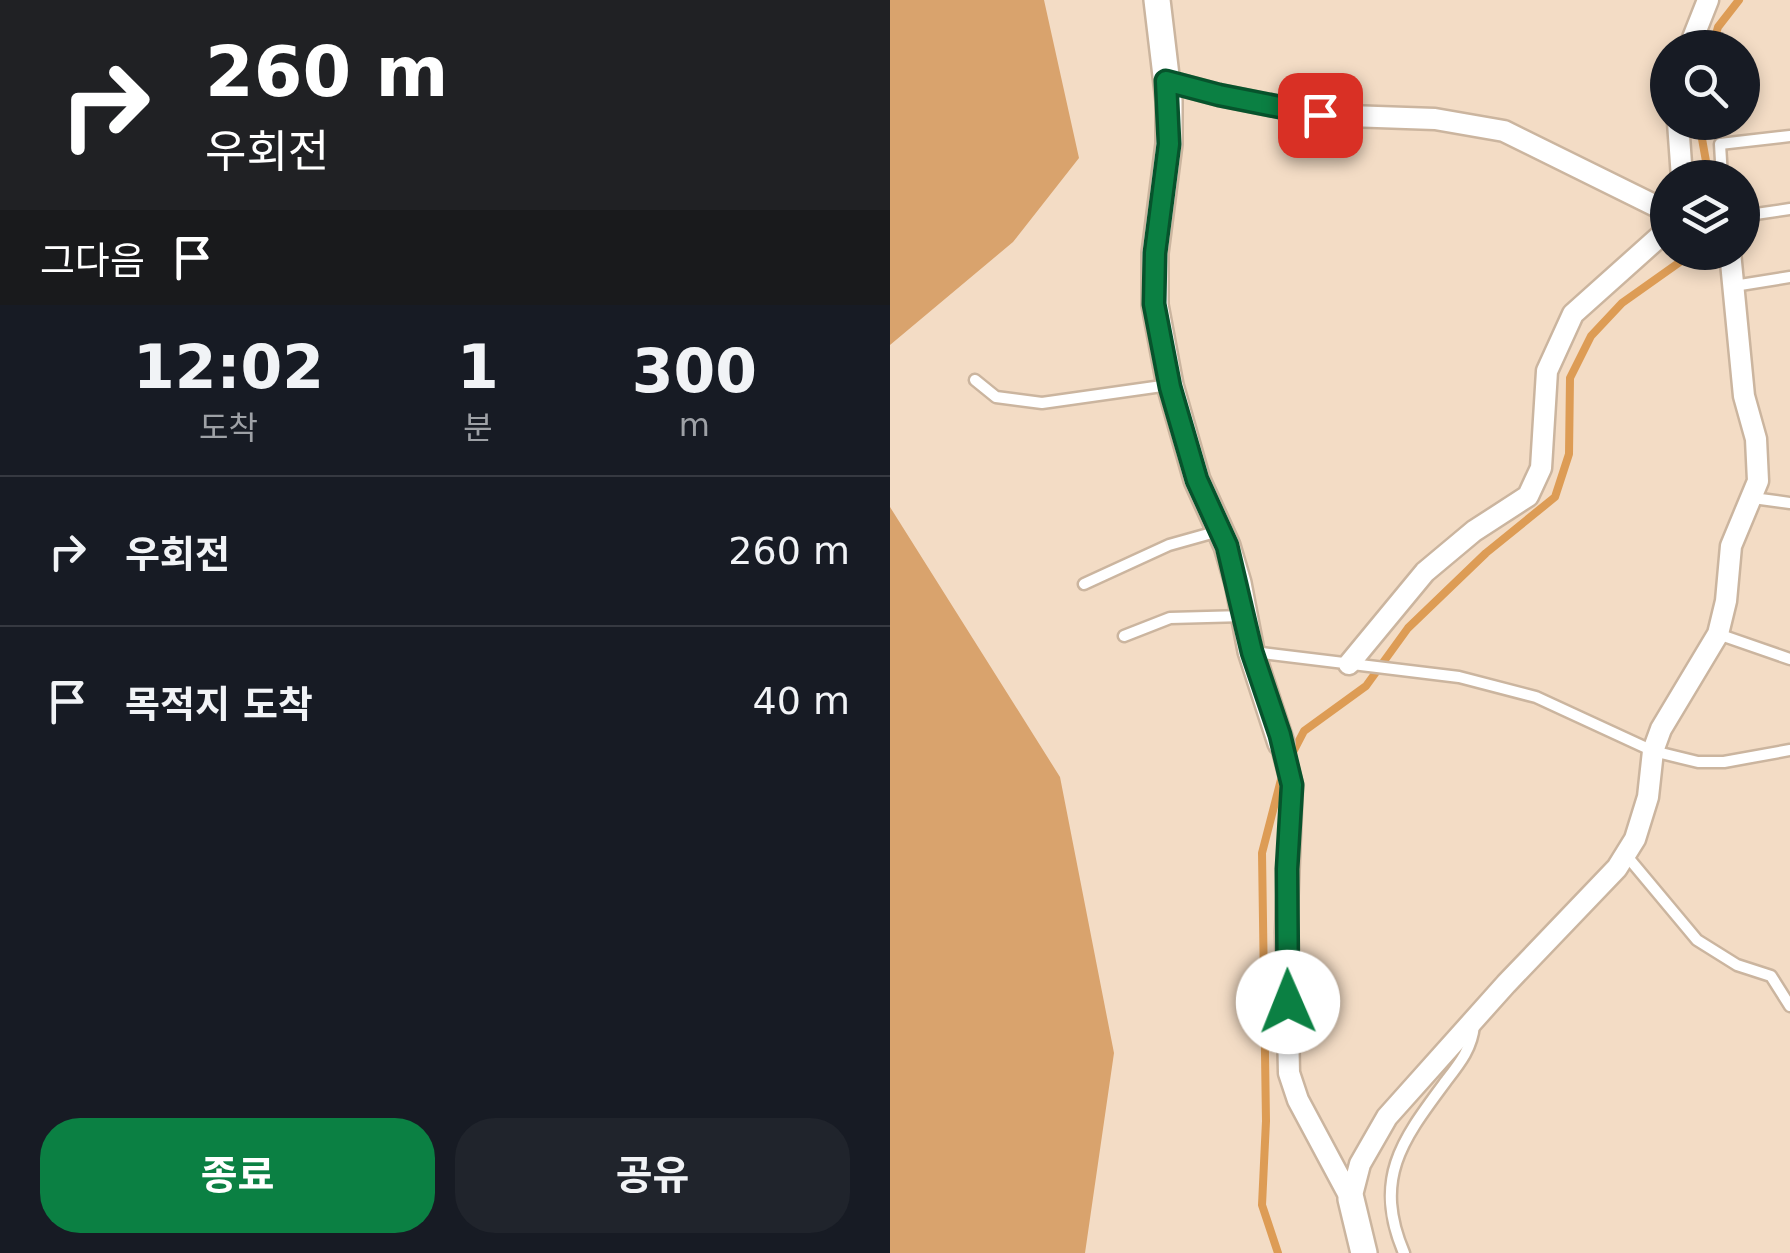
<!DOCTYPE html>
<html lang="ko">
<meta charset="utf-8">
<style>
:root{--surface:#171b24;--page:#20242c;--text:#f1f3f6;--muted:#9ea1a6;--line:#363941;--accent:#0b8043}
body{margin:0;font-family:"DejaVu Sans","Noto Sans KR",sans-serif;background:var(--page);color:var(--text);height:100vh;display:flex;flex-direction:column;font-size:38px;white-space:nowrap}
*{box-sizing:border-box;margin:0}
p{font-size:32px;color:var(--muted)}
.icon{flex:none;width:55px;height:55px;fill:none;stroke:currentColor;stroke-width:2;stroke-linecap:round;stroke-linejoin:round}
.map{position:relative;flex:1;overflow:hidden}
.sheet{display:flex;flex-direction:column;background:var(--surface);width:890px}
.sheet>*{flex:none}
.top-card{background:#202124;color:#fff;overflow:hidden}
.fabs{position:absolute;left:760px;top:30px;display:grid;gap:20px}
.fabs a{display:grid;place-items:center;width:110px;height:110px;border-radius:50%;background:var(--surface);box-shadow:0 5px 15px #0003;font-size:50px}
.pin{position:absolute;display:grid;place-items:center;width:85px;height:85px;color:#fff;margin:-42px;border-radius:20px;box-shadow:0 5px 15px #0006}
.me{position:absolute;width:110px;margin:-55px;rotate:359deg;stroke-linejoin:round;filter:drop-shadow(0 0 8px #0008)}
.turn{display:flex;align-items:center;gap:35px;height:210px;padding:0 40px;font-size:45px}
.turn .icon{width:130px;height:130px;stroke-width:2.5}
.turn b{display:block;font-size:70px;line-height:85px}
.then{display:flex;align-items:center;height:95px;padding:0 40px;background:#0003;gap:20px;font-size:38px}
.eta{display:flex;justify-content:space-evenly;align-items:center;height:170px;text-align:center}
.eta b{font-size:60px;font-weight:700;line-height:70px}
.primary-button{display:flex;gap:20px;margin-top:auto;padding:20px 40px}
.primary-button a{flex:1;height:115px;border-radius:40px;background:var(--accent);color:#fff;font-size:40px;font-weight:700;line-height:115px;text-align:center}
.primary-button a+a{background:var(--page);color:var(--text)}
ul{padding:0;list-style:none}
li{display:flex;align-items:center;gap:30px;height:150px;padding:0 40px;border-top:2px solid var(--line)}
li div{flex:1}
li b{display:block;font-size:38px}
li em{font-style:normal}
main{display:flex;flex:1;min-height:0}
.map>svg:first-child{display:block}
.green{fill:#d9a36d}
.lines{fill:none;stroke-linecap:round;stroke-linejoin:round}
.stream{stroke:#dd9c55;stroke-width:8}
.service-casing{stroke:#cbb59f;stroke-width:15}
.minor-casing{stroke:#cbb59f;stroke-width:25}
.tertiary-casing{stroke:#cbb59f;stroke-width:30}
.service{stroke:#fff;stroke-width:10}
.minor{stroke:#fff;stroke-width:20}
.tertiary{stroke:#fff;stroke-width:25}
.route-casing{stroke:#07532c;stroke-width:25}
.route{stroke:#0b8043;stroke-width:18}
</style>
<main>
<section class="sheet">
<div class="top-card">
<div class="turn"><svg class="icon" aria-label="right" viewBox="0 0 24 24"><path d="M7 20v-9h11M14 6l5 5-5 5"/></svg><div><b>260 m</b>우회전</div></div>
<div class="then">그다음<svg class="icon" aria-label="arrive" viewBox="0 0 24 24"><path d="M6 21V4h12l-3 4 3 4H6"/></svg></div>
</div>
<div class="eta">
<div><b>12:02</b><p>도착</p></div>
<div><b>1</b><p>분</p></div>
<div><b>300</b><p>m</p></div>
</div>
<ul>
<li><svg class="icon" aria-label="right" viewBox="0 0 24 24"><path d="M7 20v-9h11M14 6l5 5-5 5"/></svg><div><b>우회전</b></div><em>260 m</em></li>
<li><svg class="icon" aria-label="arrive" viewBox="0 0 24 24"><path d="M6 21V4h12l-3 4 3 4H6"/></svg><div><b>목적지 도착</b></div><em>40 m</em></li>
</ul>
<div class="primary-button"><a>종료</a><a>공유</a></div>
</section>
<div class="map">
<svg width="900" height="1253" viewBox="0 0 900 1253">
<rect width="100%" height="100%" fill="#f3dcc5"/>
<path class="green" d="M0 0H154L189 158 123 242 0 345Z
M0 507 170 777 224 1053 195 1253H0Z"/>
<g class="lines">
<path class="stream" d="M822 48 828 27 849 0
M809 122 819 178
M401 756 414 731 476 686 518 628 596 553 665 497 679 454 680 378 701 336 732 303 804 252
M388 1253 372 1205 376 1121 372 853 394 768"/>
<g class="service-casing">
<path id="service" d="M832 178 830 144 900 136
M852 216 900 209
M844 286 900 277
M85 380 106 397 152 403 279 385
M863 498 900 503
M194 584 279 545 329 531
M828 634 900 659
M234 636 280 618 354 616
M364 652 569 677 646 697 763 751 808 762H834L900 750
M736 855 807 940 847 965 881 976 900 1006
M514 1253C482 1178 513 1139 556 1081 570 1063 582 1048 584 1025"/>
</g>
<g class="minor-casing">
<path id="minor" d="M799 48 818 0
M276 81 329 95 430 115 545 119 614 131 778 212
M788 122 792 178
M459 664 535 572 584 531 638 496 651 468 657 371 683 314 778 229
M391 743 402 785 396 932 399 1073 408 1100 461 1199
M461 1199 470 1164 497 1117 616 984 727 868 745 839 758 797 763 751 771 729 828 634 836 601 841 546 868 481 866 439 854 396 840 252"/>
</g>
<g class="tertiary-casing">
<path id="tertiary" d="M267 0 279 101V144L265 253V305L280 385 307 480 337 546 348 583 361 651 391 743
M461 1199 474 1253"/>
</g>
<use href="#service" class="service"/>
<use href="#minor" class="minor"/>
<use href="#tertiary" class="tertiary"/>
</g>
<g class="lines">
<g class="route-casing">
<path id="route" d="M398 1002 397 869 402 785 390 735 362 652 337 546 307 480 280 387 264 304 265 253 279 144 276 81 329 95 430 115"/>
</g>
<use href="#route" class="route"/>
</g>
</svg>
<div class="fabs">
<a><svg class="icon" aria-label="search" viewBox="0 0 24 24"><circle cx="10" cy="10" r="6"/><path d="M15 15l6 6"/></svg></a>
<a><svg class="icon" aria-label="layers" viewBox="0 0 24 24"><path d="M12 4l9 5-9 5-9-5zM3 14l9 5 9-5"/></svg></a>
</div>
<div class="pin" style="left:430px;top:115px;background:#d93025"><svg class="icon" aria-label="arrive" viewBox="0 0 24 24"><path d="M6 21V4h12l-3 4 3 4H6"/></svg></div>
<svg class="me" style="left:398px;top:1002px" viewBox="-20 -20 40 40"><circle r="19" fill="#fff"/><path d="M0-13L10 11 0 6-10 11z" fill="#0b8043"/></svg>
</div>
</main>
